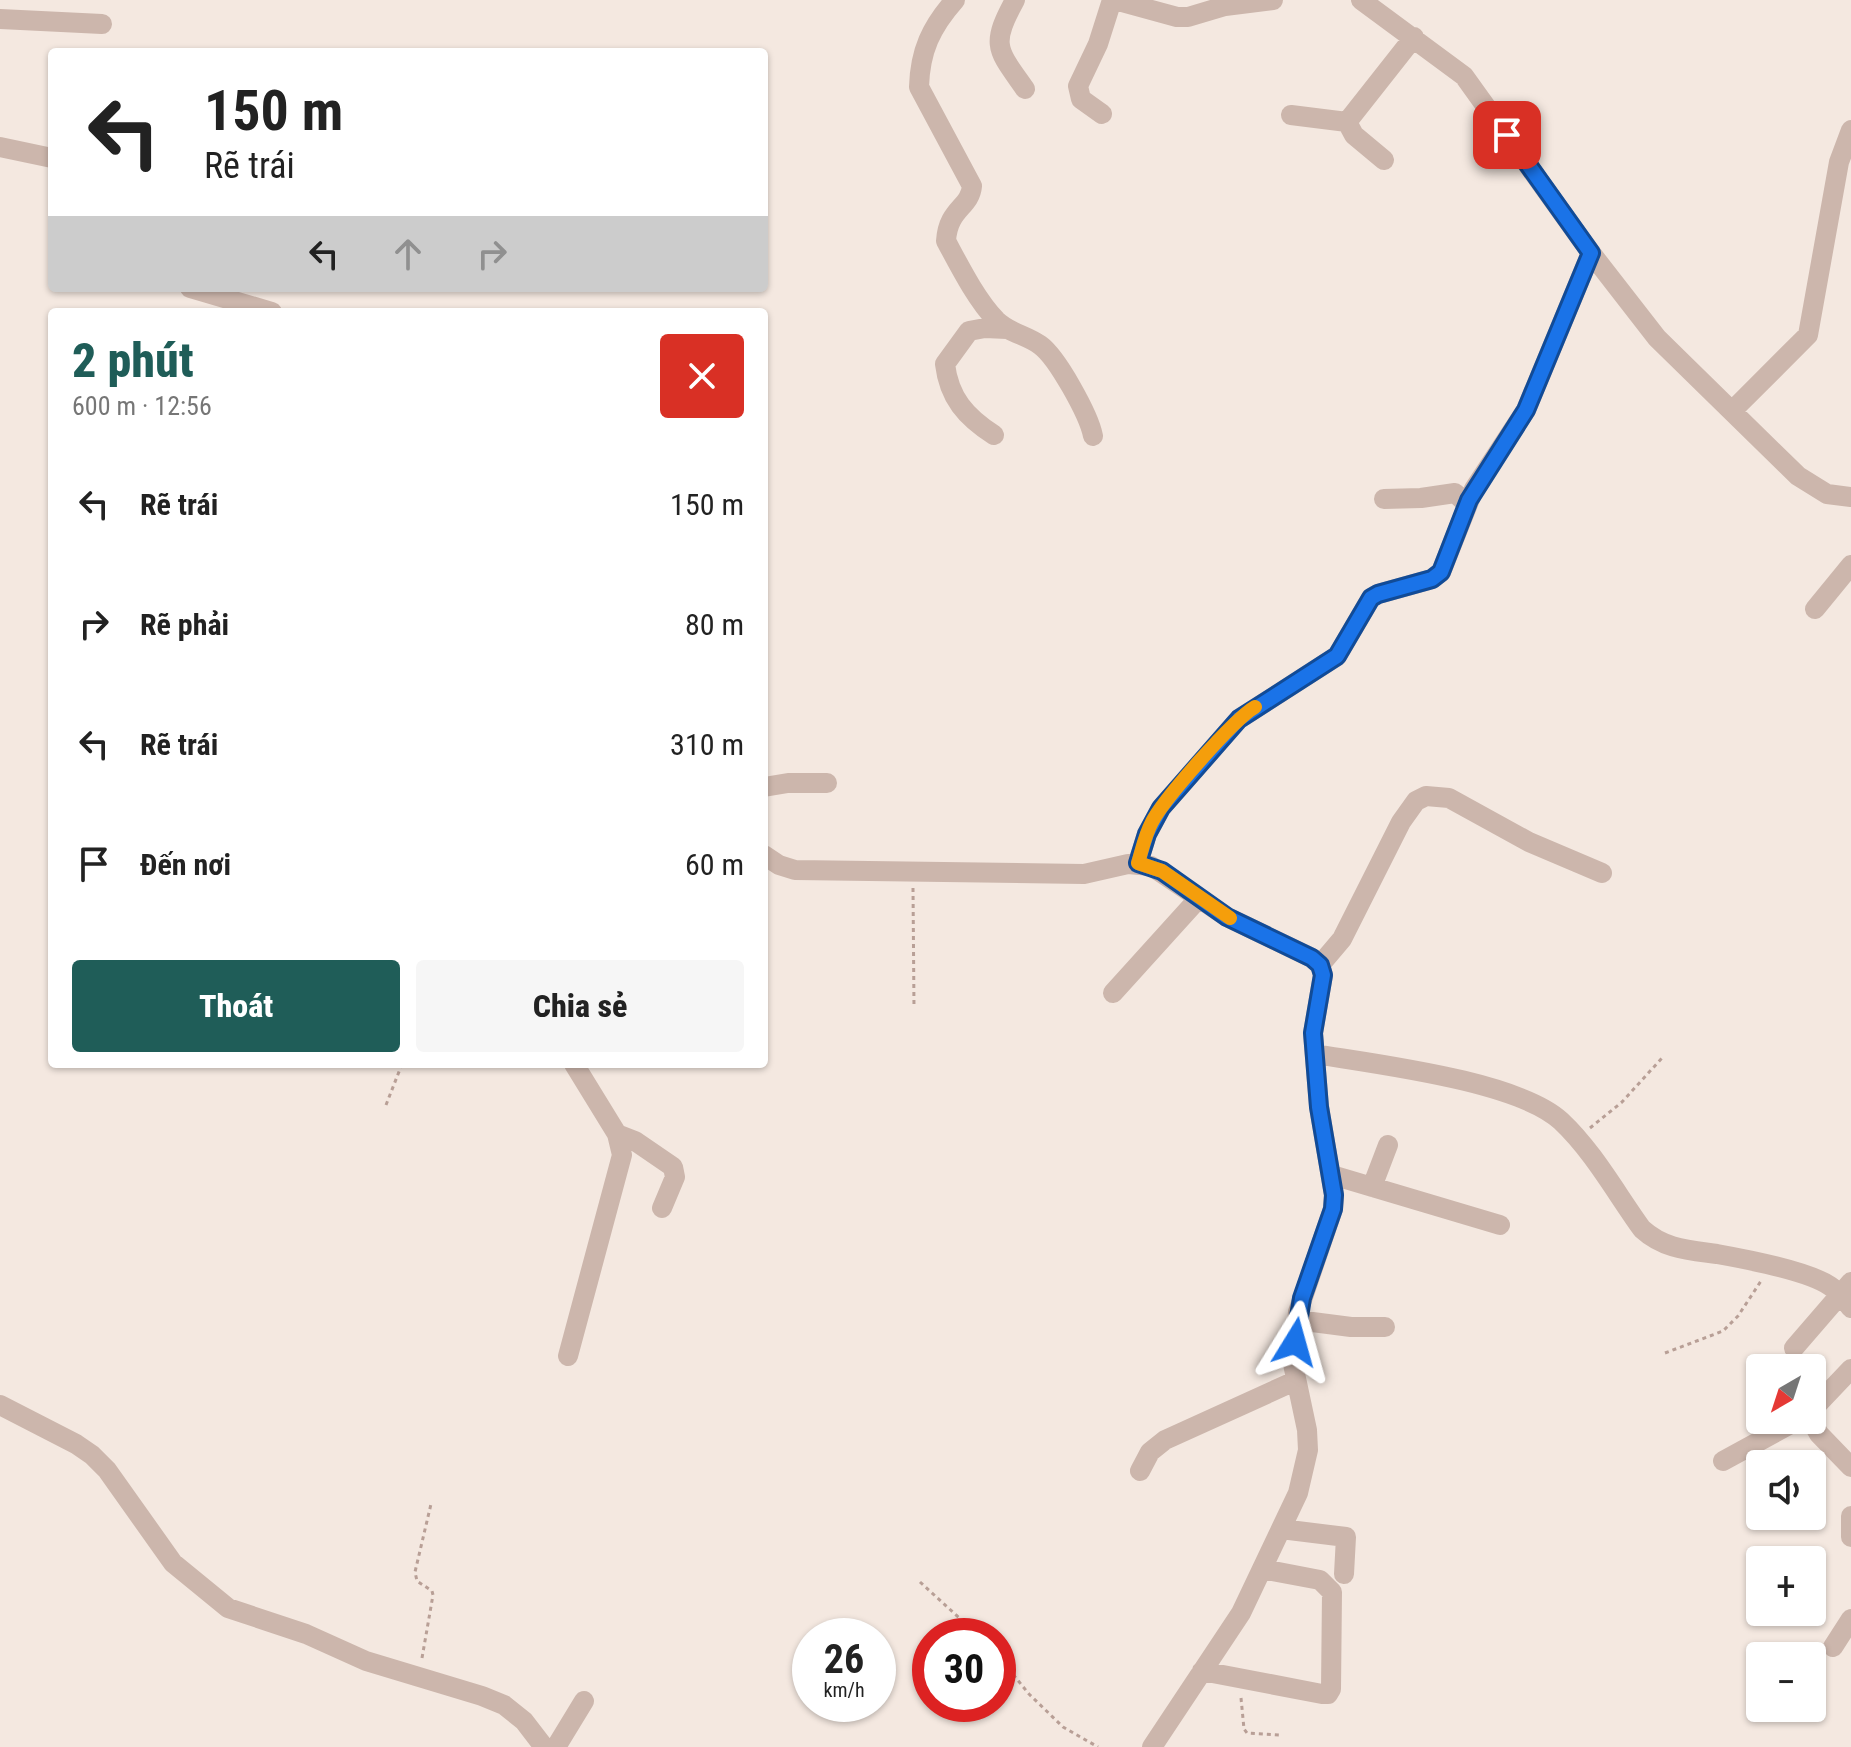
<!DOCTYPE html>
<html lang="vi">
<meta charset="utf-8">
<style>
:root{--surface:#fff;--page:#f6f6f6;--text:#222;--muted:#767676;--accent:#1f5d58}
body{margin:0;font-family:"Roboto Condensed",sans-serif;background:var(--page);color:var(--text);height:100vh;display:flex;flex-direction:column;font-size:30px;white-space:nowrap}
*{box-sizing:border-box;margin:0}
p{font-size:26px;color:var(--muted)}
.icon{flex:none;width:44px;height:44px;fill:none;stroke:currentColor;stroke-width:2;stroke-linecap:round;stroke-linejoin:round}
.map{position:relative;flex:1;overflow:hidden}
.sheet{position:absolute;left:48px;top:308px;width:720px;height:760px;display:flex;flex-direction:column;background:var(--surface);border-radius:8px;box-shadow:0 2px 6px #0004}
.sheet>*{flex:none}
.hud{position:absolute;left:48px;top:48px;width:720px;height:244px;border-radius:8px;box-shadow:0 2px 6px #0004;background:#fff;color:var(--text);overflow:hidden}
.needle{width:52px;rotate:219deg}
.tools{position:absolute;left:1746px;top:1354px;display:grid;gap:16px}
.tools a{display:grid;place-items:center;width:80px;height:80px;border-radius:8px;background:var(--surface);box-shadow:0 2px 6px #0004;font-size:40px}
.speed{position:absolute;left:792px;top:1618px;display:flex;gap:16px;font-size:40px;font-weight:700;text-align:center}
.speed>*{display:grid;place-content:center;width:104px;height:104px;border-radius:50%;background:var(--surface);box-shadow:0 2px 6px #0004;line-height:1}
.speed small{font-size:20px;font-weight:400}
.speed .limit{border:12px solid #d22;background:#fff;color:#111}
.pin{position:absolute;display:grid;place-items:center;width:68px;height:68px;color:#fff;margin:-34px;border-radius:16px;box-shadow:0 4px 12px #0006}
.me{position:absolute;width:88px;margin:-44px;rotate:8deg;stroke-linejoin:round;filter:drop-shadow(0 0 6px #0008)}
.turn{display:flex;align-items:center;gap:28px;height:168px;padding:0 24px;font-size:36px}
.turn .icon{width:104px;height:104px;stroke-width:2.5}
.turn b{display:block;font-size:56px;line-height:68px}
.lanes{display:flex;align-items:center;height:76px;padding:0 24px;background:#0003;justify-content:center;gap:40px;direction:ltr}
.lanes .off{opacity:.35}
.round{display:grid;place-items:center;flex:none;width:84px;height:84px;border-radius:8px;background:var(--page)}
.headline{display:flex;align-items:center;justify-content:space-between;height:136px;padding:0 24px}
h1{font-size:48px;font-weight:800;line-height:60px;color:var(--accent)}
.primary-button{display:flex;gap:16px;margin-top:auto;padding:16px 24px}
.primary-button a{flex:1;height:92px;border-radius:8px;background:var(--accent);color:#fff;font-size:32px;font-weight:800;line-height:92px;text-align:center}
.primary-button a+a{background:var(--page);color:var(--text)}
ul{padding:0;list-style:none}
li{display:flex;align-items:center;gap:24px;height:120px;padding:0 24px}
li div{flex:1}
li b{display:block;font-size:30px}
li em{font-style:normal}
.map>svg:first-child{display:block}
.lines{fill:none;stroke-linecap:round;stroke-linejoin:round}
.path{stroke:#b89f96;stroke-width:3;stroke-dasharray:4 4;stroke-linecap:butt}
.minor{stroke:#ccb6ac;stroke-width:20}
.route-casing{stroke:#114b97;stroke-width:20}
.route{stroke:#1a73e8;stroke-width:14}
.slow{stroke:#f59e0b;stroke-width:14}
</style>
<div class="map">
<svg width="1851" height="1747" viewBox="0 0 1851 1747">
<rect width="100%" height="100%" fill="#f4e8e0"/>
<g class="lines">
<path class="path" d="M913 888 914 1008
M386 1105 402 1064
M1590 1128 1622 1102 1662 1058
M1665 1353 1723 1331 1738 1316 1761 1281
M920 1582 979 1636
M998 1656 1029 1694 1063 1727 1098 1747
M422 1658 433 1595 432 1591 417 1581 415 1572 431 1504
M1241 1698 1244 1729 1247 1733 1279 1735"/>
<path class="minor" d="M955 0C931 27 920 51 919 87L972 186C970 208 948 208 946 241 960 267 976 299 996 320 1009 333 1026 335 1040 345 1057 357 1089 415 1093 436
M1015 0C990 46 997 49 1025 89
M1115 0 1177 17H1188L1225 6 1273 0
M1361 0 1464 76 1591 253 1657 338 1798 476 1827 494 1851 497
M0 19 102 24
M1102 114 1081 99 1078 86 1098 44 1112 0
M1291 115 1347 122
M0 147 52 158
M1384 160 1354 135 1347 122 1414 37
M190 288 272 312
M1732 411 1808 335 1839 162 1851 130
M994 435C966 417 949 398 945 364L969 331 985 328 1007 329
M1384 499 1421 498 1455 493 1467 504
M1815 609 1851 565
M764 787 788 783H827
M764 855 779 865 795 870 1084 874 1128 864 1151 866 1227 917 1312 958 1320 965 1323 975 1313 1033 1319 1107 1334 1195 1333 1209 1298 1312 1293 1364 1307 1430 1308 1450 1298 1493 1241 1613 1152 1747
M1138 863 1147 834 1161 808 1239 719 1337 656 1371 598 1378 594 1432 579 1441 572 1474 489 1526 410 1591 253
M1320 965 1342 939 1401 822 1416 801 1426 796 1449 798 1529 842 1602 873
M1113 993 1199 898
M1315 1054C1375 1064 1518 1081 1561 1121 1593 1151 1616 1193 1642 1229 1664 1249 1688 1250 1717 1254 1745 1259 1808 1271 1830 1286 1839 1292 1845 1300 1851 1308
M617 1134 635 1141 673 1167 675 1177 662 1208
M1332 1175 1500 1225
M1372 1187 1388 1145
M1297 1320 1351 1327H1385
M1794 1348 1851 1282
M568 1356 622 1155 617 1134 574 1064
M0 1405 76 1444 92 1455 107 1470 173 1563 228 1608 306 1634 366 1661 482 1696 504 1705 524 1721 544 1747
M1812 1410 1851 1369
M1811 1420 1819 1434 1851 1467
M1723 1461 1798 1420
M1140 1471 1150 1452 1165 1440 1295 1381
M1851 1516V1537
M1281 1529 1346 1537 1344 1574
M1833 1647 1851 1619
M1202 1671 1322 1694H1328L1331 1689 1332 1592 1320 1580 1262 1569
M556 1747 584 1701"/>
</g>
<g class="lines">
<g class="route-casing">
<path id="route" d="M1295 1342 1302 1298 1333 1209 1334 1195 1319 1107 1313 1033 1323 975 1320 965 1312 958 1227 917 1162 871 1138 863 1147 834 1161 808 1239 719 1337 656 1371 598 1378 594 1432 579 1441 572 1469 500 1526 410 1591 253 1507 135"/>
</g>
<use href="#route" class="route"/>
<path class="slow" d="M1230 918 1162 871 1138 863C1142 850 1145 835 1152 822 1163 800 1234 719 1255 707"/>
</g>
</svg>
<div class="tools">
<a><svg class="needle" viewBox="-14 -14 28 28"><path d="M0-13l5 13h-10z" fill="#e53935"/><path d="M0 13l5-13h-10z" fill="#767676"/></svg></a>
<a><svg class="icon" aria-label="sound" viewBox="0 0 24 24"><path d="M4 9h4l5-4v14l-5-4H4zM17 9q2 3 0 6"/></svg></a>
<a>+</a>
<a>−</a>
</div>
<div class="speed"><div>26<small>km/h</small></div><div class="limit">30</div></div>
<div class="pin" style="left:1507px;top:135px;background:#d93025"><svg class="icon" aria-label="arrive" viewBox="0 0 24 24"><path d="M6 21V4h12l-3 4 3 4H6"/></svg></div>
<svg class="me" style="left:1295px;top:1342px" viewBox="-20 -20 40 40"><path d="M0-17L14 15 0 8-14 15z" fill="#1a73e8" stroke="#fff" stroke-width="4"/></svg>
<div class="hud">
<div class="turn"><svg class="icon" aria-label="left" viewBox="0 0 24 24"><path d="M17 20v-9H6M10 6l-5 5 5 5"/></svg><div><b>150 m</b>Rẽ trái</div></div>
<div class="lanes"><svg class="icon" aria-label="left" viewBox="0 0 24 24"><path d="M17 20v-9H6M10 6l-5 5 5 5"/></svg><svg class="icon off" aria-label="ahead" viewBox="0 0 24 24"><path d="M12 20V5M6 11l6-6 6 6"/></svg><svg class="icon off" aria-label="right" viewBox="0 0 24 24"><path d="M7 20v-9h11M14 6l5 5-5 5"/></svg></div>
</div>
<section class="sheet">
<div class="headline"><div><h1>2 phút</h1><p>600 m · 12:56</p></div><a class="round" style="background:#d93025;color:#fff"><svg class="icon" aria-label="close" viewBox="0 0 24 24"><path d="M6 6l12 12M18 6L6 18"/></svg></a></div>
<ul>
<li><svg class="icon" aria-label="left" viewBox="0 0 24 24"><path d="M17 20v-9H6M10 6l-5 5 5 5"/></svg><div><b>Rẽ trái</b></div><em>150 m</em></li>
<li><svg class="icon" aria-label="right" viewBox="0 0 24 24"><path d="M7 20v-9h11M14 6l5 5-5 5"/></svg><div><b>Rẽ phải</b></div><em>80 m</em></li>
<li><svg class="icon" aria-label="left" viewBox="0 0 24 24"><path d="M17 20v-9H6M10 6l-5 5 5 5"/></svg><div><b>Rẽ trái</b></div><em>310 m</em></li>
<li><svg class="icon" aria-label="arrive" viewBox="0 0 24 24"><path d="M6 21V4h12l-3 4 3 4H6"/></svg><div><b>Đến nơi</b></div><em>60 m</em></li>
</ul>
<div class="primary-button"><a>Thoát</a><a>Chia sẻ</a></div>
</section>
</div>
